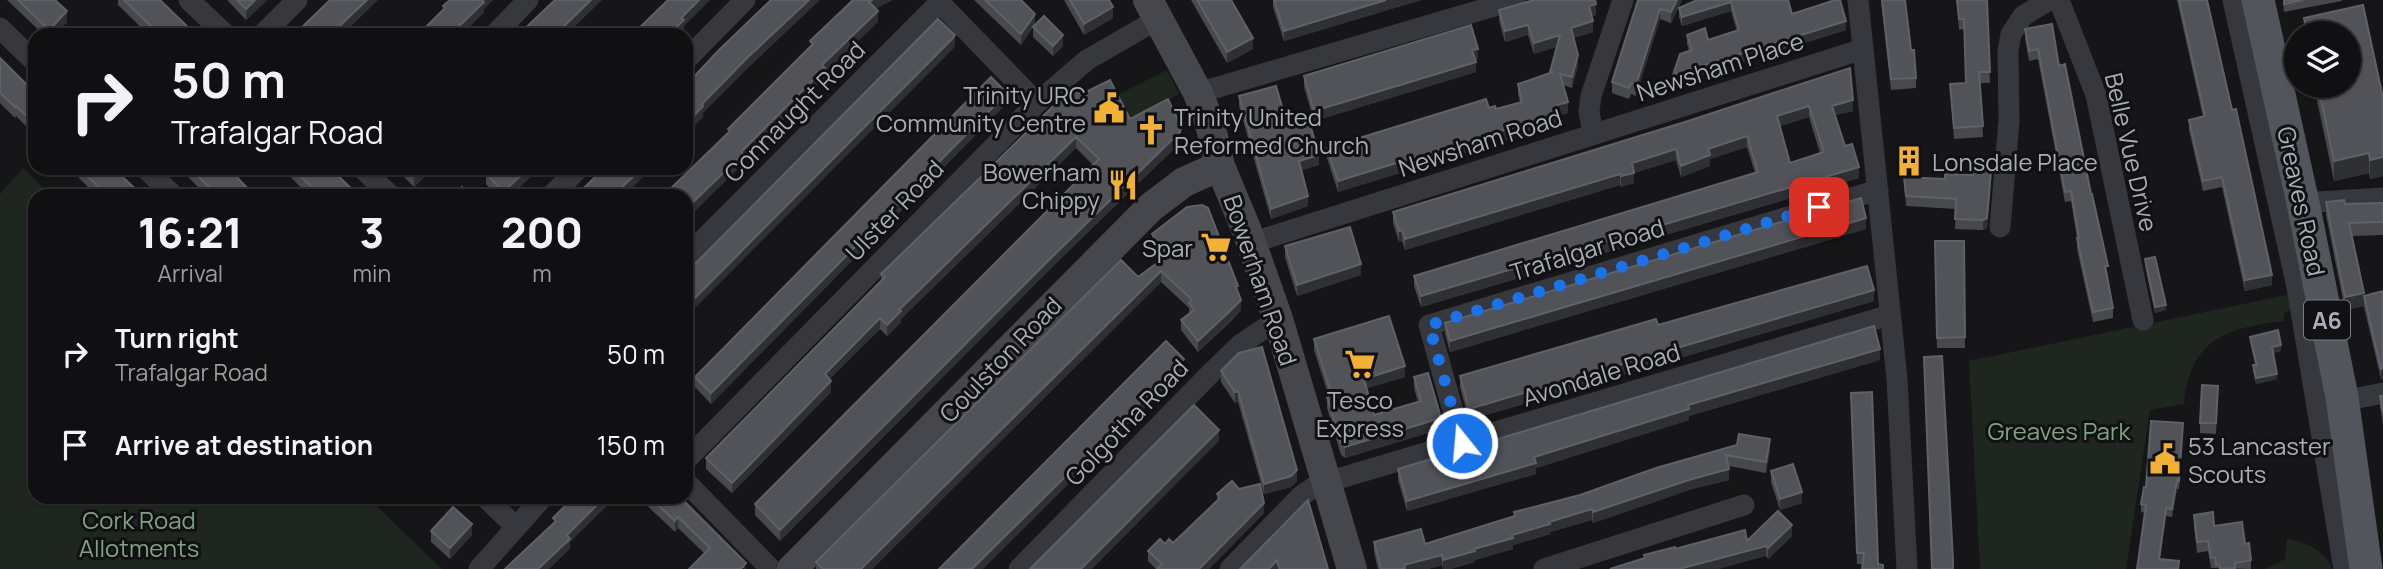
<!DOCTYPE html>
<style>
:root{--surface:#101012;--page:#19191b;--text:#f1f3f6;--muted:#9c9d9f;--line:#303032}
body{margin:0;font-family:Manrope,sans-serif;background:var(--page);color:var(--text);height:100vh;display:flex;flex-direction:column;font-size:26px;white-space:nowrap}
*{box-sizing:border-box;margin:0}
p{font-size:23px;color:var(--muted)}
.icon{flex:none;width:38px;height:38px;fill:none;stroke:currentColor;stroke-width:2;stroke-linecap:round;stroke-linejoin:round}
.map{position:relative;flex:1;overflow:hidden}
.sheet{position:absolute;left:28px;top:189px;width:665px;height:315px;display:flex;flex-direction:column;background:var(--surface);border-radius:21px;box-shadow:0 2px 5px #0004,0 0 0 2px var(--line)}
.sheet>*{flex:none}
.banner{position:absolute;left:28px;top:28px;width:665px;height:147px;border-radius:21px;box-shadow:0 2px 5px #0004,0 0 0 2px var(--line);background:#101012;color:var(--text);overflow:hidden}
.controls{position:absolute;left:2284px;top:21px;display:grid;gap:14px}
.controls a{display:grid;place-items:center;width:77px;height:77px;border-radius:50%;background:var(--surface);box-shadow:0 2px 5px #0004,0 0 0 2px var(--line);font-size:35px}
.pin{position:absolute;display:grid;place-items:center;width:60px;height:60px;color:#fff;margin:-30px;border-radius:14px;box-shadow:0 4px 10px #0006}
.me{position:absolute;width:77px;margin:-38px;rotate:343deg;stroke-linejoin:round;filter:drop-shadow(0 0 5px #0008)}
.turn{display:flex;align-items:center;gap:24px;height:147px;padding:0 28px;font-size:32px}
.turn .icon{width:91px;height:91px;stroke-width:2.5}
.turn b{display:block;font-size:49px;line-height:60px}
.eta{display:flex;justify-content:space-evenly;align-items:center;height:119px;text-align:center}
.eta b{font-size:42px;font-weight:800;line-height:49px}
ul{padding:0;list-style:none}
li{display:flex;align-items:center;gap:21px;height:91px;padding:0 28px}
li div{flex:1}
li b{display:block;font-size:26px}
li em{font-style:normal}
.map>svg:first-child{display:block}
.green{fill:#1e261f}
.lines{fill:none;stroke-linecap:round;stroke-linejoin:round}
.street{stroke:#37383d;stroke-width:21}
.secondary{stroke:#45474d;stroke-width:30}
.primary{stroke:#53555c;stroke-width:33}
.wall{fill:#47494d;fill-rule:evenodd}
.shaded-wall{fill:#2f3033}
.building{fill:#525359;stroke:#5f6168;stroke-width:2;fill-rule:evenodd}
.route{stroke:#1a73e8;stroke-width:12;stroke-dasharray:0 21.6}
.labels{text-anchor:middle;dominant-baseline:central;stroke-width:6;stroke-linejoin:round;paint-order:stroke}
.shield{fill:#111113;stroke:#7b7e86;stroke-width:2}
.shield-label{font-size:23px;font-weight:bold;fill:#a8adb8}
.street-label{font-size:24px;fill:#a8adb8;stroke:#111113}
.poi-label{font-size:24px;fill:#a8adb8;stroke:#111113;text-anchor:end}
.park-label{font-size:24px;fill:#7fa381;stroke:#111113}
</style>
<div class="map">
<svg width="2383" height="569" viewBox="0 0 2383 569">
<rect width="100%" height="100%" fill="#161618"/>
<path class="green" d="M1167 70 1179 94 1140 115 1123 117 1113 97Z
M23 168 52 196H35V497H367L442 569H0V194Z
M2292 294 2294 307 2284 314V321C2225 328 2191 339 2184 404L2150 410 2126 569H1980L1969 361Z
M2287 539C2305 541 2326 551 2332 569H2265L2285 559Z"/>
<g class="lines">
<path class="street" d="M189 0 226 35
M937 0 1037 103
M1858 0 1897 379 1907 569
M2059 0 2096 95 2143 320
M2233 0 2297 287 2344 569
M0 28 35 62
M262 35 297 0
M494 35 528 0
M686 60 745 0
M1198 93 1515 0
M1593 134 1589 111 1591 96 1623 0
M145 168 174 196
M362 168 391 196
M551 196 579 168
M2303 203 2383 198
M2000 227 2009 121 2008 51 2011 34 2023 16 2049 0
M1251 243 1863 49
M686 257 939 3
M2343 401 2383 393
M1462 443 1429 325 1878 190
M686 460 1037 103 1087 60 1158 19
M686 482 771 569
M485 497 516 527
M479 569 543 497
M1019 569 1209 375 1240 345 1278 319
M1230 569 1301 496 1317 485 1890 315
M1544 569 1744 505"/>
<path class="secondary" d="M1148 0 1198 93 1210 124 1220 166 1247 231 1278 319 1352 569
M792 569 1151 207 1184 182 1220 166"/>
<path class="primary" d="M2258 0 2303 203 2342 397 2366 569"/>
</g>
<path class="wall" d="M7 0H55L67 22 54 35H44Z
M118 0H160L196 35H149L118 5Z
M228 0H267L246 20 228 1Z
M974 0H1021L1035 24 1063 46 1053 56 1033 37V27L1021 45Z
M1064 0H1109L1113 18 1084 35Z
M1191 0H1231L1253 49 1227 63Z
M1273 0H1421L1284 41 1273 7Z
M1638 0H1682L1671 23 1660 19 1636 96 1631 94 1629 99 1612 93V82Z
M1788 0 1792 14 1846 30 1673 84 1689 51 1687 44V35L1708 40 1737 31 1731 11 1682 26 1679 17V8Z
M1881 0H1905L1911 50 1916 78V88L1891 90Z
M1957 0H1987L1990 83H1980L1983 137 1954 139 1950 84 1966 83 1964 29 1959 30Z
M2177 0H2207L2272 285 2245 291 2222 187 2203 191 2189 130V120L2203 117Z
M2283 0H2342V1L2284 12Z
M2363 5 2383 98V176L2370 179 2369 173 2334 181 2314 86H2348V33H2304V18Z
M1499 10 1596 15 1592 16 1593 32 1573 38 1578 66 1572 88 1563 85 1568 113 1559 115V124L1338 192 1327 158V148L1489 108 1496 109 1520 102 1518 94V84L1550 73 1557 46 1534 54 1528 35 1505 42 1499 21Z
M2025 29 2059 66 2091 194 2108 276 2113 308V318L2093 322 2077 249V238L2071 201 2065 202 2038 59 2029 61 2025 39Z
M0 58 35 93V135L16 116 15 118 0 103Z
M1478 59 1475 60 1476 72 1314 121 1304 87V76Z
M1850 68 1853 111 1835 115 1845 146 1859 178 1421 307 1414 286V276L1755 173 1747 147 1710 159V166L1681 177 1676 160 1634 173V183L1621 187 1620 185 1405 250 1402 241 1399 242 1393 223V212L1688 121ZM1809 117 1820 153 1790 163 1780 126Z
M1082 94 1130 119 1181 136 1180 143 1050 269 780 541 755 515V504L1093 165 1076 148 901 319V322L887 336 880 329 829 379 831 392 732 493 706 469V458L881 281V274Z
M1239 96 1288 127 1319 165 1302 170 1308 206 1271 219 1239 106Z
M1007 103 711 404 695 387V377Z
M69 168H113L143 196H97Z
M179 168H228L255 196H207Z
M281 168H330L359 196H310Z
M398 168H433L414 187 398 171Z
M491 168H540L510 196H497L486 184V173Z
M1904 177 1991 180 1987 228 1983 230 1955 229 1956 209 1906 206Z
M2326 202 2345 204 2383 203V235L2352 236 2364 306 2345 310 2326 215Z
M1866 229 1450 352 1445 334V323Z
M1152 234 1238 292 1241 310 1231 321 1198 352 1181 330V320L1189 314V308L1161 282 872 569H816V562L1163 259 1152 244Z
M1935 241H1964L1965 348H1937Z
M1285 246 1361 275 1297 296 1285 257Z
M2145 259 2166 310 2155 313 2145 265Z
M2383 291 2381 379 2364 307V296Z
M1874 301 1469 420 1460 387V376L1658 325Z
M2250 337 2281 351 2273 353 2277 379 2256 384 2253 371V365H2255L2250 342Z
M1314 339 1405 377 1367 388 1374 415 1418 402 1414 388V377L1441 429 1345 458 1341 455 1327 408V397H1329L1314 350Z
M1239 353 1297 481 1291 487 1264 494 1238 402 1235 403 1221 382V371Z
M1880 360 1689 416V420L1536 468V474L1407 511 1398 480V469Z
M1851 393 1878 564 1883 569 1862 564H1857Z
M2218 396 2216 434 2200 433V423Z
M2380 396H2383V424L2380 407Z
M2183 431 2179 489H2177L2172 517 2166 516 2160 559 2179 569H2137L2145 513 2141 512V504L2146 487Z
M1737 445 1770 450 1766 473 1729 466V480L1692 489 1593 523 1592 520 1550 532V534L1513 545V549L1475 560V562L1450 569H1443L1442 565 1428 569H1378L1374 552V542L1425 544 1514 517V512L1580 495Z
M1771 471 1802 503 1780 510 1771 482Z
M1239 489 1264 513 1209 569H1156L1148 561V551L1165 544 1173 543 1217 501V494Z
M405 497H425L416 506Z
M638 497H680L746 569 705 554 678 528 675 532Z
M2194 515 2245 544 2251 560V569L2211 568 2208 551 2197 553 2194 525Z
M431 531 472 535 450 559 431 542Z
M1792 536 1768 559 1766 556 1644 559V555L1675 549Z"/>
<path class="shaded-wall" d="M255 0H267L246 20V9Z
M367 0H378L342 35H330Z
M482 0H493L484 9V13L461 35H451Z
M591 0H602L566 35H555Z
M699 0H710L684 26V31L680 35H668L681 18Z
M809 0H820L747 69 703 113V117L686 135V124L702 104 747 58Z
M872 0H893L869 12V2Z
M1386 0H1421L1284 41V31Z
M1677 0H1682L1671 23V12Z
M1731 2V11L1682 26V17Z
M1596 4V15L1589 17V6Z
M1113 7V18L1084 35V24Z
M1660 9V19L1636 96V85Z
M67 11V22L54 35H49V30Z
M878 11V22L825 73V79L743 160V164L686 220V209L741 152 822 65Z
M1035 14V24L1021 45V34Z
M1593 21V32L1571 39V28Z
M1846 21V30L1673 84V75Z
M1528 25V35L1505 42V31Z
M955 35V46L952 50 686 317V307Z
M1063 35V46L1053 56V46Z
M1560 35V46L1534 54V43Z
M1253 38V49L1227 63V52Z
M1478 49V59L1472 61V50Z
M1578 55V66L1572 88V77Z
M1476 62V72L1314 121V111Z
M1007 93V103L711 404V393Z
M1853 100V111L1832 116V106Z
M1568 102V113L1559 115V124L1338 192V181Z
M1809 106V117L1777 127V116Z
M1181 126 1180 143 1050 269 780 541V530Z
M1747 136V147L1710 159V166L1681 177V166L1708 149Z
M1076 137V148L901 319V322L887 336V325L899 310Z
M1676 149V160L1634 173V183L1621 187V176L1632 163Z
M2369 153V173L2334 181V161Z
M1319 155V165L1299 171V161Z
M2383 157V176L2370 179V160Z
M1859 167V178L1421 307V296Z
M423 168H433L414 187V176Z
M529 168H540L510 196H503V192Z
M642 168H652L624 196H613Z
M1991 171 1987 228 1983 230V220Z
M1620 174V185L1405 250V239Z
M1308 196V206L1271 219V209Z
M1866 218V229L1450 352V341Z
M1402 230V241L1399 242V231Z
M1361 264V275L1297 296V285Z
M1161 271V282L872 569H861Z
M2272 275V285L2245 291V280Z
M1874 290V301L1469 420V409Z
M2364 293V306L2345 310V297Z
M1241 300V310L1198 352V341Z
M2166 305V310L2155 313V307Z
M880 318V329L825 384V374Z
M2281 345V351L2272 353V347Z
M1880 349V360L1689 416V420L1536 468V474L1407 511V501L1688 405Z
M1184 359V369L983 569H972Z
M1405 366V377L1364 389V379Z
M2383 368V379H2381V369Z
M2277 374V379L2256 384V378Z
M831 381V392L732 493V483Z
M1238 391V402L1235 403V392Z
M1441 418V429L1345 458V447Z
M1219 430V441L1092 569H1081Z
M1770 439V450L1766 473V462Z
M1729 469V480L1692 489 1593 523V512L1692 479Z
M1297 470V481L1291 487 1264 494V484Z
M2177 480V489L2172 517V509Z
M1802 492V503L1780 510V499Z
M416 497H425L416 506Z
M605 497H616L570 542V549L549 569H538L567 535Z
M1264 503V513L1209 569H1199Z
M2166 508V516L2159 567V559Z
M1592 509V520L1550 532V534L1513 545V549L1475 560V562L1450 569H1443V560L1549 522Z
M678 517V528L675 532V521Z
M472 524V535L450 559V548Z
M1792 525V536L1768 559V548Z
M1766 546V556L1719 569H1679Z
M1442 555V565L1428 569H1404V565Z
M1277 560V569H1269Z"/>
<path class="building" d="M18 0H55L67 11 49 30Z
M124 0H160L196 35H160Z
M237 0H255L246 9Z
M330 0H367L330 35H294Z
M450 0H482L484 2 451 34 452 35H418L445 8 443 6Z
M555 0H591L555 35H518Z
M668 0H699L681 18 684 20 668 35H632Z
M771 0H809L747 58 702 104 703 106 686 124V88L692 82 691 80 718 51Z
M853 0H872L869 2 878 11 822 65 825 68 741 152 743 154 686 209V196H663L730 131 728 129 813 44 810 41Z
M985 0H1021L1035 14 1021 34Z
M1070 0H1109L1113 7 1084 24Z
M1197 0H1231L1253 38 1227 52Z
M1274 0H1386L1284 31Z
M1534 0H1595L1596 4 1589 6 1593 21 1571 28 1578 55 1572 77 1560 74 1568 102 1557 105 1559 113 1338 181 1327 148 1486 99 1489 108 1495 106 1496 109 1522 102 1518 84 1553 72H1550L1560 35 1534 43 1528 25 1505 31 1499 10Z
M1638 0H1677L1671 12 1660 9 1636 85 1631 83 1629 88 1612 82Z
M1697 0H1788L1792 14 1835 0H1840L1846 21 1673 75 1680 54 1692 50 1687 35 1705 28 1708 40 1739 30 1731 2 1682 17 1679 8Z
M1882 0H1905L1911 50H1914L1916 78 1891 79Z
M1957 0H1987L1990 72H1979L1983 126 1954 128 1950 84 1966 83 1964 19H1959Z
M2179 0H2207L2232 110 2236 109 2272 275 2245 280 2222 177 2203 181 2189 120 2205 116Z
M2284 0H2303L2284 4Z
M2363 5 2383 98V157L2370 160 2369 153 2334 161 2318 86H2348V33H2307L2304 18Z
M1044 16 1063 35 1053 46 1033 27Z
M938 19 955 35 952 39 686 307V273Z
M2052 24 2059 66 2065 64 2091 194H2092L2108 266H2105L2113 308 2093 312 2077 238H2079L2071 191 2065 192 2038 49 2029 51 2025 29Z
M1471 25 1478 49 1472 50 1476 62 1314 111 1304 76Z
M87 29 93 35H81Z
M0 58 35 93V124L16 106 15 107 0 93Z
M1850 68 1853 100 1832 106 1845 146 1852 144 1859 167 1421 296 1414 276 1758 172 1747 136 1708 149 1710 155 1681 166 1676 149 1632 163 1634 173 1621 176 1620 174 1405 239 1402 230 1399 231 1393 212 1688 121ZM1809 106 1824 152 1790 163 1777 116Z
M991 77 1007 93 711 393 695 377Z
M1110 80 1130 119 1168 99 1181 126 1180 132 1050 259 780 530 755 504 1099 159 1076 137 899 310 901 311 887 325 880 318 825 374 831 381 732 483 706 458 885 277 881 274 1074 86 1082 94Z
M1276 86 1288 127 1309 121 1319 155 1299 161 1308 196 1271 209 1239 96Z
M79 168H113L143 196H108Z
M190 168H228L255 196H218Z
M292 168H330L359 196H321Z
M406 168H423L414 176Z
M491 168H529L503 192 486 173Z
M604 168H642L613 196H576Z
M1973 170 1991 171 1987 218 1983 220 1955 219 1956 199 1906 196 1904 177 1945 179V174L1973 175Z
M462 187 471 196H454Z
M1861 198 1866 218 1450 341 1445 323Z
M2344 200 2345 204 2383 203V222L2349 223 2364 293 2345 297 2326 202Z
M1202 205 1208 208 1238 286 1236 287 1241 300 1231 310 1198 341 1181 320 1194 310 1189 303 1192 300 1161 271 861 569H823L816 562 1121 260 1138 277 1168 255 1152 234 1187 207Z
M1350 227 1361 264 1297 285 1285 246Z
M1935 241H1964L1965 337 1937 338Z
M2155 257 2166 305 2155 307 2145 259Z
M1867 266 1874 290 1469 409 1460 376 1656 319 1658 325Z
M2383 291V368L2381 369 2364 296Z
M1389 316 1405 366 1364 379 1374 415 1421 401 1414 377 1428 373 1441 418 1345 447 1341 444 1327 397 1332 396 1314 339Z
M1874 326 1880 349 1688 405 1689 409 1534 457 1536 463 1407 501 1398 469Z
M2278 330 2281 345 2272 347 2277 374 2256 378 2253 365H2257L2250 337Z
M1166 341 1184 359 972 569H939Z
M1262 347 1297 470 1291 476 1264 484 1238 391 1235 392 1221 371 1239 353Z
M1942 356 1953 560V569H1932L1924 357Z
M2202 385 2218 386 2216 423H2200Z
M1872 392 1878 564 1883 565V569H1862L1864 553H1857L1851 393Z
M2380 396H2383V413Z
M1194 405 1219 430 1081 569H1030Z
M2151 421 2183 423 2179 481 2177 480 2172 509 2166 508 2159 559 2179 561 2178 569H2137L2146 505 2141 504 2144 487H2146Z
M1739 434 1770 439 1766 462 1726 455 1729 469 1692 479 1593 512 1592 509 1549 522 1550 524 1512 535 1513 538 1474 549 1475 551 1443 560 1442 555 1404 565 1405 569H1381L1374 542 1421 529 1425 544 1515 516 1514 512 1580 495 1656 468 1737 445Z
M1793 464 1802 492 1780 499 1771 471Z
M1232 481 1239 489 1260 484 1264 503 1199 569H1157L1162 564 1148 551 1160 539 1165 544 1169 539 1173 543 1220 498 1217 494Z
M574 497H605L567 535 570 539 538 569H505L556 521 553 518Z
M649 497H680L746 563 741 569H689L710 548 678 517 675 521Z
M1308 500 1328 569H1279L1277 560 1269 569H1240Z
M453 507 472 524 450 548 431 531Z
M1778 511 1792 525 1768 548 1766 546 1679 569H1610L1645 558 1644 555 1675 547V549L1745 530 1747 541Z
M2213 512 2214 526 2242 522 2245 544 2249 543 2251 560 2235 563V568L2220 569 2219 564 2216 565 2215 557 2211 558 2208 541 2197 542 2194 515Z"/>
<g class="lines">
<path class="route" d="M1462 443 1429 325 1819 207"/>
</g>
<defs>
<g id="civic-bare" transform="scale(2.415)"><path d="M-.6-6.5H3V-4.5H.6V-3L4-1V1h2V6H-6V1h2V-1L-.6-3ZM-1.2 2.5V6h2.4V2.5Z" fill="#f2b134" stroke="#111113" stroke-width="2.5" paint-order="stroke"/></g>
<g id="church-bare" transform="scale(2.415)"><path d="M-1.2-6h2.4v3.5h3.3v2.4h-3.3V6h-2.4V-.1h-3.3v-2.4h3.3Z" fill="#f2b134" stroke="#111113" stroke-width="2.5" paint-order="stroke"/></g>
<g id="building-bare" transform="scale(2.415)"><path d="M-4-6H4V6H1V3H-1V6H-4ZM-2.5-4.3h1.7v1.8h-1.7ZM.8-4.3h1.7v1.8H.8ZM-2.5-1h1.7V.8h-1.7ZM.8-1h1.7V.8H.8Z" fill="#f2b134" stroke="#111113" stroke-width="2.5" paint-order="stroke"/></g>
<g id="restaurant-bare" transform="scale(2.415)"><path d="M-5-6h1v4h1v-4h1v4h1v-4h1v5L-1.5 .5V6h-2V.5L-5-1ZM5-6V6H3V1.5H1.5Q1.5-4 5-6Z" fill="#f2b134" stroke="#111113" stroke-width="2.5" paint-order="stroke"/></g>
<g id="supermarket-bare" transform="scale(2.415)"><path d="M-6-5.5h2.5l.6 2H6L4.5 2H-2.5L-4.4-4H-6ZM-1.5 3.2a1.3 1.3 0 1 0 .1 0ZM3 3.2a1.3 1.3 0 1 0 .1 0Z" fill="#f2b134" stroke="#111113" stroke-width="2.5" paint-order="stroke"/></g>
</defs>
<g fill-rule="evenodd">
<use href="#civic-bare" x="1109" y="108"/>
<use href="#church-bare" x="1151" y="130"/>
<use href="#building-bare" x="1909" y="161"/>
<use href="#restaurant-bare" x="1123" y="185"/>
<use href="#supermarket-bare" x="1216" y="247"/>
<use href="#supermarket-bare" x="1360" y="364"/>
<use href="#civic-bare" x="2165" y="459"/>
</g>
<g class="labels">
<rect class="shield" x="2304" y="300.5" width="46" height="39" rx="5"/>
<g class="shield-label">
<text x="2327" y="320">A6</text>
</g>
<g class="street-label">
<text transform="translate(1720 66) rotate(-18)">Newsham Place</text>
<text transform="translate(794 111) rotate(-45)">Connaught Road</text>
<text transform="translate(1480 142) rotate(-18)">Newsham Road</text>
<text transform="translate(2132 152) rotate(77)">Belle Vue Drive</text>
<text transform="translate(2302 201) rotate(78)">Greaves Road</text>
<text transform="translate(894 210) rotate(-46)">Ulster Road</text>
<text transform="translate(1587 249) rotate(-17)">Trafalgar Road</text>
<text transform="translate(1261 280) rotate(71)">Bowerham Road</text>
<text transform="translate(1000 359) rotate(-46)">Coulston Road</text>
<text transform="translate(1601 374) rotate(-17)">Avondale Road</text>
<text transform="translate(1126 422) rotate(-46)">Golgotha Road</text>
</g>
<g class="poi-label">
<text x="1086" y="94">Trinity URC<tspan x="1086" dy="28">Community Centre</tspan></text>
<text x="1174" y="116" text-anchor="start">Trinity United<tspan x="1174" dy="28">Reformed Church</tspan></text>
<text x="1932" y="161" text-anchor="start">Lonsdale Place</text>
<text x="1100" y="171">Bowerham<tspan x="1100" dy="28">Chippy</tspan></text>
<text x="1193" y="247">Spar</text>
<text x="1360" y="399" text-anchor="middle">Tesco<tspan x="1360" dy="28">Express</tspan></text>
<text x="2188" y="445" text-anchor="start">53 Lancaster<tspan x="2188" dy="28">Scouts</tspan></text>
</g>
<g class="park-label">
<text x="2059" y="430">Greaves Park</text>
<text x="139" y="519">Cork Road<tspan x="139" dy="28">Allotments</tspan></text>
</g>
</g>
</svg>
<div class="controls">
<a><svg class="icon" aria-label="layers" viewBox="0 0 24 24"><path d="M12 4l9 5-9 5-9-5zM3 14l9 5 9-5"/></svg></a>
</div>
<div class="pin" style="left:1819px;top:207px;background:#d93025"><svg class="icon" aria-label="arrive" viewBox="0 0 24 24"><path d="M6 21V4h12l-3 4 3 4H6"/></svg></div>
<svg class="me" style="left:1462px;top:443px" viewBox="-20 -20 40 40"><circle r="17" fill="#1a73e8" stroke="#fff" stroke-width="3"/><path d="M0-11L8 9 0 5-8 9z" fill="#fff"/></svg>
<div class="banner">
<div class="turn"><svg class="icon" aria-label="right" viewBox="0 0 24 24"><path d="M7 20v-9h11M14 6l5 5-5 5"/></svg><div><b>50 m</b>Trafalgar Road</div></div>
</div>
<section class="sheet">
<div class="eta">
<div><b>16:21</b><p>Arrival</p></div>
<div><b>3</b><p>min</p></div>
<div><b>200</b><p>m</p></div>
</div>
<ul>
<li><svg class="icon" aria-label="right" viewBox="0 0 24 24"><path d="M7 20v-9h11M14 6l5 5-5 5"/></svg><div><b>Turn right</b><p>Trafalgar Road</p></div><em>50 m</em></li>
<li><svg class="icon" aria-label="arrive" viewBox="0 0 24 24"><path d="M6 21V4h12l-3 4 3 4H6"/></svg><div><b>Arrive at destination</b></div><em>150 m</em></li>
</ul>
</section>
</div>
